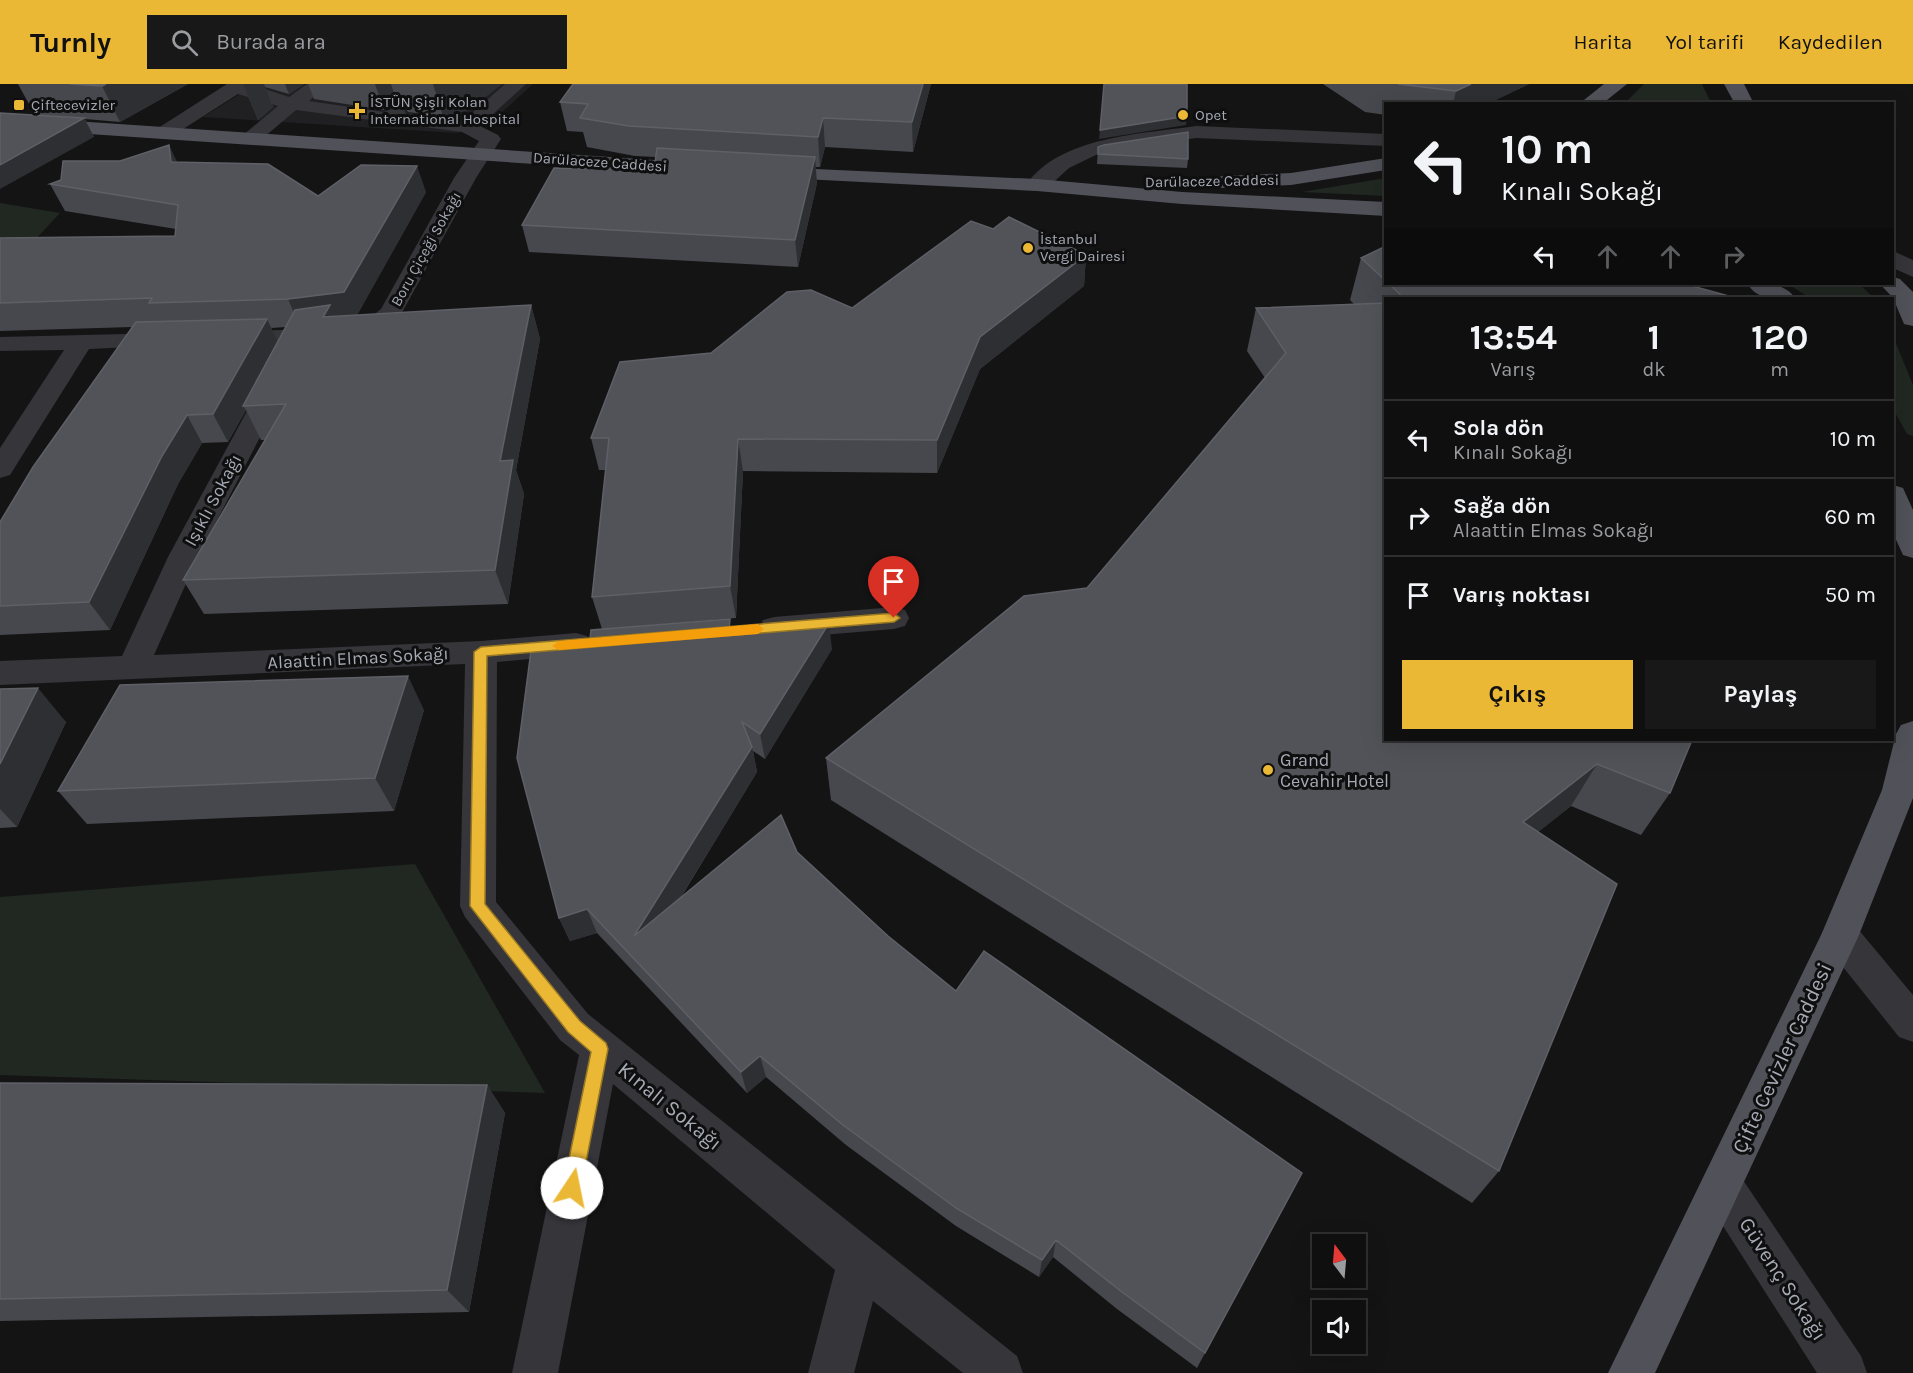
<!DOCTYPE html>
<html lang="tr">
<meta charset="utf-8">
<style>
:root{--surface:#0f0f10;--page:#181819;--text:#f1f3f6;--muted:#9b9c9f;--line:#2f2f30;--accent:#ebb836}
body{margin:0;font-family:Karla,sans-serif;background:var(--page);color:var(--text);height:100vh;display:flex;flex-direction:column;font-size:22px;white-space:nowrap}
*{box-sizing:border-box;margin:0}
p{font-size:20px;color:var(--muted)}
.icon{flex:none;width:33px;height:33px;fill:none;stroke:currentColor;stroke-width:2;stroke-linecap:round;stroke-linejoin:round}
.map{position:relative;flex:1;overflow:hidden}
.details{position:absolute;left:1384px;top:213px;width:510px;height:444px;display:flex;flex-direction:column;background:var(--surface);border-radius:0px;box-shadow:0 6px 24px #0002,0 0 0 2px var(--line)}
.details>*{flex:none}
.top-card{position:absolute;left:1384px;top:18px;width:510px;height:183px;border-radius:0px;box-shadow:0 6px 24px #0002,0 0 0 2px var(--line);background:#0f0f10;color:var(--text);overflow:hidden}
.needle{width:39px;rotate:344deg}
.buttons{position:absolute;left:1312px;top:1150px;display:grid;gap:12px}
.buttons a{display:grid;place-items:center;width:54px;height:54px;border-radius:0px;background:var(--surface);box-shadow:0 6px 24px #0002,0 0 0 2px var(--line);font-size:30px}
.pin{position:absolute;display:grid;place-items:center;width:51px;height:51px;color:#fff;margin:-62px -26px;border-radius:50% 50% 50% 0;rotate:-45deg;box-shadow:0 0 6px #0007}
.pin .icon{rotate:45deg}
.me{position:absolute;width:66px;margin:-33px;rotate:11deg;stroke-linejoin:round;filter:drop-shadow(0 0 4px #0008)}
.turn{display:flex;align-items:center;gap:21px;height:126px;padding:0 18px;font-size:27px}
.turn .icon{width:78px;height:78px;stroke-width:2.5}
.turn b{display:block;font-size:42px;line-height:51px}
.lanes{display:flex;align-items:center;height:57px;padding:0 18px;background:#0003;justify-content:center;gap:30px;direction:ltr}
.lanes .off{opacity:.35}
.eta{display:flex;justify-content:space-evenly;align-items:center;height:102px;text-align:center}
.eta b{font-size:36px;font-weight:700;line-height:42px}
.action{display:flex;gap:12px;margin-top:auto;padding:12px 18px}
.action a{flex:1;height:69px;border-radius:0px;background:var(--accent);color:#111;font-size:24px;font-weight:700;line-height:69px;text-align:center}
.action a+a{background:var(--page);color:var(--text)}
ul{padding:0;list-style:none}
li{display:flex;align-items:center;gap:18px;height:78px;padding:0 18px;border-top:2px solid var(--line)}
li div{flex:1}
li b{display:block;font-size:22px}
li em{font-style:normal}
header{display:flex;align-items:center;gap:36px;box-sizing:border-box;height:84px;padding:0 30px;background:var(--accent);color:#111}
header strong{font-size:28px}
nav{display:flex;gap:33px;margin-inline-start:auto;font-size:21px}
.search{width:420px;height:54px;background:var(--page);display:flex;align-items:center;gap:15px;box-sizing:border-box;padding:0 21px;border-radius:0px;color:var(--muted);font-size:22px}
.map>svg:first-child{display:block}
.built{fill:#202022}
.green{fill:#202821}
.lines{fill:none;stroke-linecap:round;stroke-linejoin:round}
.minor{fill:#35353a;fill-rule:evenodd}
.major{fill:#515259;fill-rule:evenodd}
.wall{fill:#47484d;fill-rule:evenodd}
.shaded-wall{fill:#2e2f32}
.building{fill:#515358;stroke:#5f6067;stroke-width:1.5}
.route{fill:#ebb836;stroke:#997823;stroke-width:1.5}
.slow{fill:#f59e0b}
.poi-dot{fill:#ebb836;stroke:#0f0f10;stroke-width:2}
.labels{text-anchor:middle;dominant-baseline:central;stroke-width:6;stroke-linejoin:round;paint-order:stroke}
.far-poi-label{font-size:15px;fill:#a6aab5;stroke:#0f0f10;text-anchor:start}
.far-street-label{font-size:15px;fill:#a6aab5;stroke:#0f0f10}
.street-label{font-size:18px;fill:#a6aab5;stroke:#0f0f10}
.poi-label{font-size:18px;fill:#a6aab5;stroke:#0f0f10;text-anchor:start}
.near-street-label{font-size:21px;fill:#a6aab5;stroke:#0f0f10}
</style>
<header>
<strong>Turnly</strong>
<div class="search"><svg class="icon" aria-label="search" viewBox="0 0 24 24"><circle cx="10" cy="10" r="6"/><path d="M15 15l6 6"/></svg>Burada ara</div>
<nav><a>Harita</a><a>Yol tarifi</a><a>Kaydedilen</a></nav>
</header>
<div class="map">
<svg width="1913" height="1289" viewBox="0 0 1913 1289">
<rect width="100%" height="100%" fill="#141415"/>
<path class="built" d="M256 0H533L488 41 457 49 203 33Z"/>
<path class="green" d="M1644 0H1702L1711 19H1625Z
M1386 94V112L1302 108Z
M0 119 60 129 33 158H0Z
M1788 200H1859L1874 214H1810Z
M1893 252 1913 301V352L1907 350 1893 325Z
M415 780 545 1009 0 991V813Z"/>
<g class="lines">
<path class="minor" d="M227 0H250L289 13 307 0H329L309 17 384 28 397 23 404 25 406 30 463 37 505 0H526L480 42 498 51 501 55 476 94 399 234 383 247 374 249 300 259 230 261 221 259 218 254 221 249 300 245 367 236 381 225 454 94 479 57 462 48 296 26 256 60H242L239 56 242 52 278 22 238 10 169 54H155L152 50 155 46Z
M1196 42 1386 50V62L1196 54 1102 68 1069 84 1045 106 1037 107 1029 106 1026 101C1060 52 1142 50 1196 42Z
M1893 167 1913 176V193L1893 184Z
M166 249 175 251 178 256 175 261 89 265 10 391 0 394V364L64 266 0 267V253Z
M274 293 283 296 287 301 198 473 154 571 481 557 576 549 587 552 592 560 587 568 576 571 497 578 496 818 588 930 1017 1272 1023 1289H963L873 1217 854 1289H808L835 1186 613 1000 558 1289H512L579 971 560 956 465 833 460 822 465 580 0 601V577L122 572 168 473 261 301 265 296Z
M894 523 905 526 909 534 905 542 894 545 774 555 763 552 759 544 763 536 774 533Z
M1840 835 1853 839 1913 911V958L1899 953 1827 863 1821 851 1827 839Z
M1722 1081 1737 1087 1861 1272 1867 1289H1817L1707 1117 1701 1102 1707 1087Z"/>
<path class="major" d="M1604 0H1627L1602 20H1579Z
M1724 0H1744L1754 20H1735Z
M0 32 699 79 706 81 709 85 706 89 699 91 0 44Z
M1386 74V86L1291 101 1222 104 1215 102 1211 98 1215 94 1222 92 1291 89Z
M771 83 1037 95 1182 108 1386 118V132L1182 120 1037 107 764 93 761 89 764 85Z
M1893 193 1900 195 1913 208V242L1904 240 1893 214 1880 200H1893Z
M1748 200C1765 200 1784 198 1795 214 1778 216 1756 216 1748 200Z
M1893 401 1903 404 1913 426V474L1903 471 1893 449Z
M1913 637V714L1859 851 1655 1289H1608L1822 849 1882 706 1896 650 1901 641Z"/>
</g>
<path class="wall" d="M18 0H188L120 38 85 35 94 53 35 31Z
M243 0H304L289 10 265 3 273 23 258 36Z
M308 0H502L468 26 443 32 408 28 405 23 398 21 384 26 314 15Z
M931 0 913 68 825 63 820 83H815L817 99 798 183 529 168 522 141 654 86 656 73 635 72 587 63 583 48 567 47 560 18Z
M1323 0H1529L1487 20H1386V31L1365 28Z
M1098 63 1188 75 1187 84 1097 80Z
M177 78 318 112 426 108 357 231 531 221 540 255 516 386 524 410 508 520 204 530 183 496 265 356H261L246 326 228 358 202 359 178 400 110 546 0 551V438L132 243 0 247V154L175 152 176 145 65 127 50 100ZM286 243 278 258 271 244Z
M993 145 1086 171 1084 202 980 285 937 389 743 387 736 534 602 545 592 513 606 386H599L591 354 711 269 852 224Z
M1386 162V200H1685L1736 214H1386V656H1692L1670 709 1641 751 1571 722 1538 748 1499 1087 1472 1119 831 716 826 674 1087 504 1265 294 1247 267 1256 224 1354 220 1350 216 1361 174Z
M732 546 832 565 765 675 753 667 757 688 680 815 797 768 888 852 956 907 1302 1089 1197 1284 1117 1225 1053 1173 1039 1193 956 1142 846 1061 766 993 747 1009 597 849 570 857 559 834 590 555Z
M0 605 66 638 17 743 0 744Z
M424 626 394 727 87 740 58 707Z
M0 999 487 1001 505 1029 469 1228 0 1237Z"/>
<path class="shaded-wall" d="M106 0H188L120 38 102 2Z
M243 0H264L273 23 258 36Z
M285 0H304L289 10Z
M375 0H391L398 21 384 26Z
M433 0H502L468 26 443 32Z
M923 0H931L913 68 912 38Z
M1471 0H1529L1487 20H1453L1456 7Z
M1187 32 1186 41 1099 55 1100 46Z
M84 34 94 53 0 105V81Z
M823 34 825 63 820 83 818 53Z
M169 61 182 88 171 78Z
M815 73 817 99 798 183 795 156Z
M417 82 426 108 355 235 300 243 288 215Z
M1086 171 1084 202 980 285 937 389V356L980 253Z
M531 221 540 255 516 386 524 410 508 520 495 486 500 377Z
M267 235 280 262 243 322 246 326 228 358 213 330Z
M187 331 202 359 178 400 110 546 89 518 162 372Z
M738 355 743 387 736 534 730 502Z
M829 539 832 565 765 675 760 650Z
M408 592 424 626 394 727 375 694Z
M38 604 66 638 17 743 0 725V680Z
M752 663 757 688 643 875 634 852Z
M1597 680 1571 722 1499 779 1523 738Z
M587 825 597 849 570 857 559 834Z
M760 972 766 993 747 1009 741 988Z
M487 1001 505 1029 469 1228 447 1206Z
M1056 1156 1053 1173 1039 1193 1042 1176Z"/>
<path class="building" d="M70 0H106L102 2Z
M573 0H923L912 38 823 34 818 53 629 42 580 34 588 20 560 18Z
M1104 0H1187V32L1100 46Z
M1398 0H1471L1456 7Z
M0 29 84 34 0 81Z
M1188 48V75L1098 70V63L1104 61Z
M169 61 171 78 268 80 318 112 361 81 417 82 344 208 288 215 149 219 152 214 0 219V154L175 152 178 121 50 100 61 96 63 77H120Z
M657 64 815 73 795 156 522 141 554 84 654 86Z
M1009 133 1086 171 980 253 937 356 738 355 730 502 592 513 609 354H591L620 278 711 269 787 208 811 206 852 224 971 137 993 145Z
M1386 162V197L1361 174Z
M1389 200H1685L1736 214H1404Z
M1386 219V656H1692L1670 709 1597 680 1523 738 1617 800 1499 1087 826 674 1024 512 1087 504 1286 269 1256 224Z
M330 221 323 233 531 221 500 377 513 376 495 486 183 496 286 320 243 322 295 226Z
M267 235 213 330 187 331 162 372 89 518 0 522V438L33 383 136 238Z
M730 535 729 546 829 539 760 650 742 638 752 663 634 852 781 731 797 768 888 852 956 907 984 867 1302 1089 1205 1269 1122 1208 1056 1156 1042 1176 956 1124 843 1041 760 972 741 988 587 825 559 834 517 674 532 559 590 555 591 546Z
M408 592 375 694 58 707 120 601Z
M38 604 0 680V605Z
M0 999 487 1001 447 1206 0 1215Z"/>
<path class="route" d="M894 529 900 534 894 538 487 572 485 820 580 937 606 959 608 965 581 1104 578 1110 572 1113 566 1110 563 1104 591 968 568 948 470 822 474 568 481 563Z"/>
<path class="slow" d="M758 540 764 545 758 550 559 566 552 562 559 557Z"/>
<g class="poi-dot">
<rect x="13" y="15" width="12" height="12" rx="3"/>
<path d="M354 18h6v6h6v6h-6v6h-6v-6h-6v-6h6z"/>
<circle cx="1183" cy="31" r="6"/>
<circle cx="1028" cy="164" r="6"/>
<circle cx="1268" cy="686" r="6"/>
</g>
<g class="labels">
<g class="far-poi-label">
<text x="370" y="18">İSTÜN Şişli Kolan<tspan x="370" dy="17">International Hospital</tspan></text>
<text x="31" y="21">Çiftecevizler</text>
<text x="1195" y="31">Opet</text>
<text x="1040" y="155">İstanbul<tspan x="1040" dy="17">Vergi Dairesi</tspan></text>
</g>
<g class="far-street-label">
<text transform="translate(600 78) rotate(4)">Darülaceze Caddesi</text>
<text transform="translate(1212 97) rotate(-1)">Darülaceze Caddesi</text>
<text transform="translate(426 165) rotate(-61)">Boru Çiçeği Sokağı</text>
</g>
<g class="street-label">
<text transform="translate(213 416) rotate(-62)">Işıklı Sokağı</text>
<text transform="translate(358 574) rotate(-3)">Alaattin Elmas Sokağı</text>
</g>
<g class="poi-label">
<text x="1280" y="676">Grand<tspan x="1280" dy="21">Cevahir Hotel</tspan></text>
</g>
<g class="near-street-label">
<text transform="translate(1782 974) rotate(-65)">Çifte Cevizler Caddesi</text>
<text transform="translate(670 1022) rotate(39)">Kınalı Sokağı</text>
<text transform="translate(1783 1195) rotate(57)">Güvenç Sokağı</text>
</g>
</g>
</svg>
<div class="buttons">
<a><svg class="needle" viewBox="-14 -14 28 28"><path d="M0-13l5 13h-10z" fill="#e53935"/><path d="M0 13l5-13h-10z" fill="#9b9c9f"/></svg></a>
<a><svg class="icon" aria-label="sound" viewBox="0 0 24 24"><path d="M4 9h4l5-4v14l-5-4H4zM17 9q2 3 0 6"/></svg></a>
</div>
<div class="pin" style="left:894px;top:534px;background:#d93025"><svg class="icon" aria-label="arrive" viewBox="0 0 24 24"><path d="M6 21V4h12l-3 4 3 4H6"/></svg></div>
<svg class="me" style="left:572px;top:1104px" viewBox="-20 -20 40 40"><circle r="19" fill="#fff"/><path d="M0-13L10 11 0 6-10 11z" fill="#ebb836"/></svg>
<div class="top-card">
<div class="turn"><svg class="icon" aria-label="left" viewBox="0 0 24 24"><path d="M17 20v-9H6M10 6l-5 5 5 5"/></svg><div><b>10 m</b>Kınalı Sokağı</div></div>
<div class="lanes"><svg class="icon" aria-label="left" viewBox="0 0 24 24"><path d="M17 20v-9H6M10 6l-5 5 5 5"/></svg><svg class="icon off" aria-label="ahead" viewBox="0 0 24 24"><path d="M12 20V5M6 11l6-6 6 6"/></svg><svg class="icon off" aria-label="ahead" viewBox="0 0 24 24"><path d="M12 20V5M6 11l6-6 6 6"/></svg><svg class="icon off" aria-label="right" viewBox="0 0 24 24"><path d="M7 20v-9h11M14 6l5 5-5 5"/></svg></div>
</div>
<section class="details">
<div class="eta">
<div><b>13:54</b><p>Varış</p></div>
<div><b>1</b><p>dk</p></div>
<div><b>120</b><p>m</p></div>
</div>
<ul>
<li><svg class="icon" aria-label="left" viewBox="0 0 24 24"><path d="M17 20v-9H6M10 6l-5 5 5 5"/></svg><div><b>Sola dön</b><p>Kınalı Sokağı</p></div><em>10 m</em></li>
<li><svg class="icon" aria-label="right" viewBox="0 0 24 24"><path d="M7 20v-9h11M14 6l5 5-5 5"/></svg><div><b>Sağa dön</b><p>Alaattin Elmas Sokağı</p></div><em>60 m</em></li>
<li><svg class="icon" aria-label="arrive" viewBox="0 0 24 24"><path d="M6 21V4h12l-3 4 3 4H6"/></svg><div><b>Varış noktası</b></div><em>50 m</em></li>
</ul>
<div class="action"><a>Çıkış</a><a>Paylaş</a></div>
</section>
</div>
